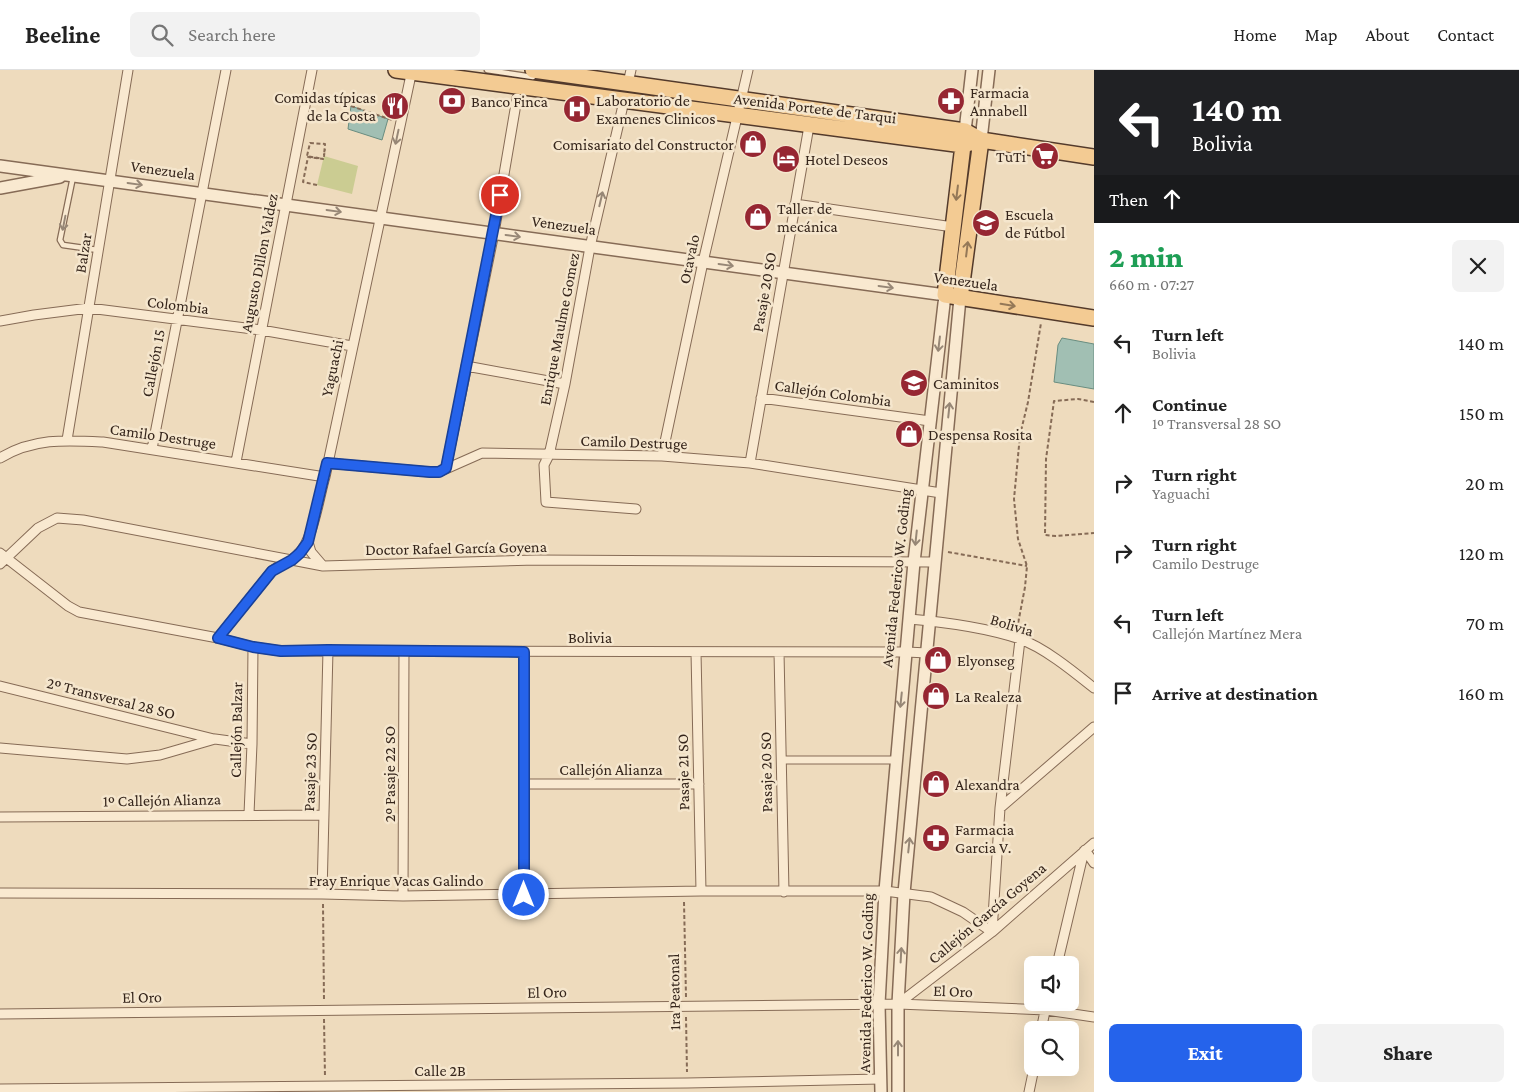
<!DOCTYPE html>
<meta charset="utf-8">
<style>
:root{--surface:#fff;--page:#f2f2f2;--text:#222;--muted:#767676;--line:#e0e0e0;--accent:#2563eb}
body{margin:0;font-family:"Crimson Pro",serif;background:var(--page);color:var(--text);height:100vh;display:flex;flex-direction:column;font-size:19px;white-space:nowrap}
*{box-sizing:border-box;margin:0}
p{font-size:16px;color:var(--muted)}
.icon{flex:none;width:28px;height:28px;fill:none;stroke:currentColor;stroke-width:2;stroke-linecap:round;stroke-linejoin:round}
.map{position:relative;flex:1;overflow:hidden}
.panel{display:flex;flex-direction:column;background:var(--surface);width:425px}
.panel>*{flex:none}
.guide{background:#202124;color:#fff;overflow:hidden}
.fabs{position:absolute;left:1024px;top:886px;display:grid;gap:10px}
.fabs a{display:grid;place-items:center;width:55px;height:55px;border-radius:8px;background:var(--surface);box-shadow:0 5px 20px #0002;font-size:25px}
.pin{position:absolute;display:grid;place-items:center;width:42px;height:42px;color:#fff;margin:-21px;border:2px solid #fff;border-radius:50%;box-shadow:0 1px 5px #0007}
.me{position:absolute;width:55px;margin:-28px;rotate:0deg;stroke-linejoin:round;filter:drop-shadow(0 0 4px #0008)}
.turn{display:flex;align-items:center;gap:18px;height:105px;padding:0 15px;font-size:22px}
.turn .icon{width:65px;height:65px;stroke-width:2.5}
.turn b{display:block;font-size:35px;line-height:42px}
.then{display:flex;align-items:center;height:48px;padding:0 15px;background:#0003;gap:10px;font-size:19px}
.round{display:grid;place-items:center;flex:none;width:52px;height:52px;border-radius:8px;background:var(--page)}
.overview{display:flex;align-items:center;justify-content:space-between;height:85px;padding:0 15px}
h1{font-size:30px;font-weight:800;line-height:38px;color:#1e9e55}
.action{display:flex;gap:10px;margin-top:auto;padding:10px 15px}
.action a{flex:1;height:58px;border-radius:8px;background:var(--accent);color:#fff;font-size:20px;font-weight:800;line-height:58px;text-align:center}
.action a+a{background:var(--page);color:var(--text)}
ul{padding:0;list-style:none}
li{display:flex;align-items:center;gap:15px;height:70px;padding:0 15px}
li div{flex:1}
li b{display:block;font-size:19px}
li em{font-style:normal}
header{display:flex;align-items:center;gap:30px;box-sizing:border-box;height:70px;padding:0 25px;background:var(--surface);border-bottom:1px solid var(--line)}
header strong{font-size:24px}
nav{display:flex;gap:28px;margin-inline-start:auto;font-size:18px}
.search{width:350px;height:45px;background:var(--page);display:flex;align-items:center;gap:12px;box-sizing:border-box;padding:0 18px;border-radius:8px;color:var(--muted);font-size:19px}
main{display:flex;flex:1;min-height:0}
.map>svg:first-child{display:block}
.green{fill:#cbcc92}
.water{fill:#a1bfb3;stroke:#698d80}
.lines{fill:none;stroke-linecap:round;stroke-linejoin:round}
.service-casing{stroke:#866b56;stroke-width:7}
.pedestrian-casing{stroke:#866b56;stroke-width:9}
.minor-casing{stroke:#866b56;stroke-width:11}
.tertiary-casing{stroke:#866b56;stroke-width:14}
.primary-casing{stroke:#533a2b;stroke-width:18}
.path{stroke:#866b56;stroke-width:2;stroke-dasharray:4 2.5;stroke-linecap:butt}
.service{stroke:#f9e9d0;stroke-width:4.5}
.pedestrian{stroke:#f9e9d0;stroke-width:7}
.minor{stroke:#f9e9d0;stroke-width:9}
.tertiary{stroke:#f9e9d0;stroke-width:11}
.primary{stroke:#f3cb93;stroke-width:15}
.oneway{stroke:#978776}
.oneway2{stroke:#947857}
.route-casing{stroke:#184099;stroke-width:12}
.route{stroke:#2563eb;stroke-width:9}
.labels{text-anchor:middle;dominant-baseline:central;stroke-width:5;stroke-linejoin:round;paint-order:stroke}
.poi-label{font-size:16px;fill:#35251b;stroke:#f5e6cd;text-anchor:start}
.street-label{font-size:16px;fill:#35251b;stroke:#f5e6cd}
</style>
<header>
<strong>Beeline</strong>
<div class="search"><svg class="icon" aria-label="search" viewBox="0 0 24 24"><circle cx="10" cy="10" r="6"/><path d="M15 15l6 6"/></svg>Search here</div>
<nav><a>Home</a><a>Map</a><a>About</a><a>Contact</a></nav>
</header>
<main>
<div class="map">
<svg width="1094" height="1022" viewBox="0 0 1094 1022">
<rect width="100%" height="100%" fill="#eedbbd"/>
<path class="green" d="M324 86 358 96 352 124 317 115Z"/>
<path class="water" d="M351 36 388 49 382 70 348 59Z
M1062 268 1094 274V319L1054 312 1058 275Z"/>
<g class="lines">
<g class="service-casing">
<path id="service" d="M487 0 533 7
M73 107 60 170 63 175 98 180"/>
</g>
<g class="pedestrian-casing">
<path id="pedestrian" d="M781 690H895"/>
</g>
<g class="minor-casing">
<path id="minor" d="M628 13 631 0
M624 31 590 177 565 314 549 385 544 395 546 432 636 439
M795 134 953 157
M0 251 34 245 89 238 261 260 352 276
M466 296 565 314
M761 328 930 351
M67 370 128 0
M152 379 226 0
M662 386 703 192 748 0
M0 388C34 368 65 370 103 372L325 407
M236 392 312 0
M327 393 430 402H439L482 383 662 386 750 393 941 423
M750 393 809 56
M446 398 494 163 517 28
M308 472 311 482 323 496
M0 483 68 536 79 542 218 568 253 577 281 581 906 582 928 583
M0 494 38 458 57 448 83 450 323 496 536 490 935 492
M909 549C944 552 987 558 1020 569 1045 578 1074 602 1094 618
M218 568 272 501C280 494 291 492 298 484 313 471 319 427 325 407L412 0
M524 582V825
M696 582 701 821
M779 582 784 822
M0 616 214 669
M0 678 127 689 160 685 215 669 252 674
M524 714H699
M1000 738 1094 657
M249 744 252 674 253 577
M0 747 324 745
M1085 780 1094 793
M0 823 322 824 403 826 701 821H885L931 827 963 842 992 862
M322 824 328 580
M403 826 404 581
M992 862 1000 738 1020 570
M1057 895 1084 781
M898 934 992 862 1094 773
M0 944 898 934 1046 940 1094 947
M1041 960 1047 932
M0 1019 687 1013 881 1009
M1029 1022 1034 998"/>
</g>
<g class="tertiary-casing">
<path id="tertiary" d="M965 61 972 0
M981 70 989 0
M0 96 945 225 914 492 885 821 879 934 881 1022
M0 118 60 107
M898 1022V934L904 823 960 228"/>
</g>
<g class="primary-casing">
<path id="primary" d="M396 0 963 75 981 70
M533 0 965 61 981 70 1094 87
M964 67 945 225 1094 248
M960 228 981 70"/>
</g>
<path class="path" d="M351 36 392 50
M317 115 303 112 308 87 323 89 307 86 310 73 325 74 324 86 325 79
M1094 332 1078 329 1054 331 1046 389 1045 465 1056 466 1094 463
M948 482 1027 496
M1017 559 1025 517 1027 496 1018 469 1014 429 1020 365 1028 332 1041 253
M684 832 686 927
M323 834 324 930
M686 947 687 1002
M324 949 325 1007"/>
<use href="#service" class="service"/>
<use href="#pedestrian" class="pedestrian"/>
<use href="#minor" class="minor"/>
<use href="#tertiary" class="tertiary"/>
<use href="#primary" class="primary"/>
</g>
<defs><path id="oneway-shaft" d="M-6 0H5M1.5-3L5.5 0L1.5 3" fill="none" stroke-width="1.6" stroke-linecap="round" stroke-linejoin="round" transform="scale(1.25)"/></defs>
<g class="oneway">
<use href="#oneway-shaft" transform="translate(397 67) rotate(102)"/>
<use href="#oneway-shaft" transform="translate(135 114) rotate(8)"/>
<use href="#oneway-shaft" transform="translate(601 129) rotate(-77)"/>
<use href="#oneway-shaft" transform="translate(334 141) rotate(8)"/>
<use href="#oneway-shaft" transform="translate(64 153) rotate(101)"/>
<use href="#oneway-shaft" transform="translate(513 166) rotate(8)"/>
<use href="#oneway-shaft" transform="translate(726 195) rotate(8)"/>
<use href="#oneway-shaft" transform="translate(886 217) rotate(8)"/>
<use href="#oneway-shaft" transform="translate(939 274) rotate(97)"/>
<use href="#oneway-shaft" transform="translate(949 340) rotate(-84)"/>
<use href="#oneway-shaft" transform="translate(916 468) rotate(96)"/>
<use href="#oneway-shaft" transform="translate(901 630) rotate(96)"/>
<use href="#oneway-shaft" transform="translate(909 775) rotate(-84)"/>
<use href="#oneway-shaft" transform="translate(901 885) rotate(-87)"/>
<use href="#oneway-shaft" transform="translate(898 978) rotate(-90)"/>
</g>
<g class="oneway2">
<use href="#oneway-shaft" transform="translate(957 123) rotate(97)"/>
<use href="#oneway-shaft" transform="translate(967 179) rotate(-83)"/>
<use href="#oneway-shaft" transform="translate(1008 235) rotate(9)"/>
</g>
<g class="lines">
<g class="route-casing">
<path id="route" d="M500 125 446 398 439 402H430L327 393 308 472 300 483 292 490 272 501 218 568 253 577 281 581 328 580 524 582V825"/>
</g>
<use href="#route" class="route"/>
</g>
<defs>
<g id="bank-disc" transform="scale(1.4375)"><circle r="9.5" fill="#962632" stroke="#f5e6cd"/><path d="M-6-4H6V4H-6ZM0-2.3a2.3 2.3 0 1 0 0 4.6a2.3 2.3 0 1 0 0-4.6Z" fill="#fff"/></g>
<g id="pharmacy-disc" transform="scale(1.4375)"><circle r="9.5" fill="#962632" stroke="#f5e6cd"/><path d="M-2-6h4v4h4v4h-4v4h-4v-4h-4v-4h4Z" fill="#fff"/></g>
<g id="restaurant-disc" transform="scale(1.4375)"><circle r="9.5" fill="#962632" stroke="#f5e6cd"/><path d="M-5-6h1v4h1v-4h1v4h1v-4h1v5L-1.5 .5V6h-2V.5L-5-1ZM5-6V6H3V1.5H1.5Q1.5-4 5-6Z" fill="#fff"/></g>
<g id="hospital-disc" transform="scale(1.4375)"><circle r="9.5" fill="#962632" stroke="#f5e6cd"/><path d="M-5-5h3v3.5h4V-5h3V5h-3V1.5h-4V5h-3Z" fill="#fff"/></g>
<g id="shop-disc" transform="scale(1.4375)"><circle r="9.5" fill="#962632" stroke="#f5e6cd"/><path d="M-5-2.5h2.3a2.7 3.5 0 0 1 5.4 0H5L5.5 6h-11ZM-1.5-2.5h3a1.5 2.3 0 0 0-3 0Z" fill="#fff"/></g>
<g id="supermarket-disc" transform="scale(1.4375)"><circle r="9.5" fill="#962632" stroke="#f5e6cd"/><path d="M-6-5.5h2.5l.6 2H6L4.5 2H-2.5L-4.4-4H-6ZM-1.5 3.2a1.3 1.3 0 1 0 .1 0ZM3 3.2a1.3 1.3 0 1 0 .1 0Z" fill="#fff"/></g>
<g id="hotel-disc" transform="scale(1.4375)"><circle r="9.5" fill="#962632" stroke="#f5e6cd"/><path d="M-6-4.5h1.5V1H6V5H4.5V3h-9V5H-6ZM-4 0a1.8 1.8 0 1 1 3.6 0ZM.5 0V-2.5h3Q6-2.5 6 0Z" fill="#fff"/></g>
<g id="school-disc" transform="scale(1.4375)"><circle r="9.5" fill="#962632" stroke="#f5e6cd"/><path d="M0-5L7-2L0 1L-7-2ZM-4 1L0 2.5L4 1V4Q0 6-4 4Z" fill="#fff"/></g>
</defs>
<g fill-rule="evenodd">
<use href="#bank-disc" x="452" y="31"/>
<use href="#pharmacy-disc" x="951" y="31"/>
<use href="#restaurant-disc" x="395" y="36"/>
<use href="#hospital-disc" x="577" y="39"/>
<use href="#shop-disc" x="753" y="74"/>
<use href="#supermarket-disc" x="1045" y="86"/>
<use href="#hotel-disc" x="786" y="89"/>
<use href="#shop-disc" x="758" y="147"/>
<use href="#school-disc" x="986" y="153"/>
<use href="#school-disc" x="914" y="313"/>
<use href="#shop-disc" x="909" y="364"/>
<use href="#shop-disc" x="938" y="590"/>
<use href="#shop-disc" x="936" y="626"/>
<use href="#shop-disc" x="936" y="714"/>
<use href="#pharmacy-disc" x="936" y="768"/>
</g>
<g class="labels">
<g class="poi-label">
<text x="970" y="22">Farmacia<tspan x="970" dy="18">Annabell</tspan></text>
<text x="376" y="27" text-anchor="end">Comidas típicas<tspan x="376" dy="18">de la Costa</tspan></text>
<text x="596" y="30">Laboratorio de<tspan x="596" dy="18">Examenes Clinicos</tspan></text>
<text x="471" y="31">Banco Finca</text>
<text x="734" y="74" text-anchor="end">Comisariato del Constructor</text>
<text x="1026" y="86" text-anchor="end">TuTi</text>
<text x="805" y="89">Hotel Deseos</text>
<text x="777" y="138">Taller de<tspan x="777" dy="18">mecánica</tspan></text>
<text x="1005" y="144">Escuela<tspan x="1005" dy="18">de Fútbol</tspan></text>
<text x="933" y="313">Caminitos</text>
<text x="928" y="364">Despensa Rosita</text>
<text x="957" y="590">Elyonseg</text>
<text x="955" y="626">La Realeza</text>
<text x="955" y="714">Alexandra</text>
<text x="955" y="759">Farmacia<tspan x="955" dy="18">Garcia V.</tspan></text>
</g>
<g class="street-label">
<text transform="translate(815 38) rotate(7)">Avenida Portete de Tarqui</text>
<text transform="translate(163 100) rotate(8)">Venezuela</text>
<text transform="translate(564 155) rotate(8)">Venezuela</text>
<text transform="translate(83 183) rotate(-81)">Balzar</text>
<text transform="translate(689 189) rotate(-78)">Otavalo</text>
<text transform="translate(259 193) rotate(-79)">Augusto Dillon Valdez</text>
<text transform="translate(966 211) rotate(8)">Venezuela</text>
<text transform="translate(764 222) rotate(-80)">Pasaje 20 SO</text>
<text transform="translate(178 235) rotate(7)">Colombia</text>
<text transform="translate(559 259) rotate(-79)">Enrique Maulme Gomez</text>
<text transform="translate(153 293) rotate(-79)">Callejón 15</text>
<text transform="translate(332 298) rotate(-78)">Yaguachi</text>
<text transform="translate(833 323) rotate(8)">Callejón Colombia</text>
<text transform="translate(163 366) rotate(8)">Camilo Destruge</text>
<text transform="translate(634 372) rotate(2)">Camilo Destruge</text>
<text transform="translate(456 478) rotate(-1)">Doctor Rafael García Goyena</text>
<text transform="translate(896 508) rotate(-84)">Avenida Federico W. Goding</text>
<text transform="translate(1012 555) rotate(17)">Bolivia</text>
<text x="590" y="567">Bolivia</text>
<text transform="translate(111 628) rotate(14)">2º Transversal 28 SO</text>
<text transform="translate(236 660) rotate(-89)">Callejón Balzar</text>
<text x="611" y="699">Callejón Alianza</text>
<text transform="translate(310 702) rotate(-88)">Pasaje 23 SO</text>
<text transform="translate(683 702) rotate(-91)">Pasaje 21 SO</text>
<text transform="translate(766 702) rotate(-91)">Pasaje 20 SO</text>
<text transform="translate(389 704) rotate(-90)">2º Pasaje 22 SO</text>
<text transform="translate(162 730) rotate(-1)">1º Callejón Alianza</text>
<text x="396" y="810">Fray Enrique Vacas Galindo</text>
<text transform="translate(987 843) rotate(-40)">Callejón García Goyena</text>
<text transform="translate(866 913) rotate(-89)">Avenida Federico W. Goding</text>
<text transform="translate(953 921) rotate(2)">El Oro</text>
<text transform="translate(547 922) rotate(-1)">El Oro</text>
<text transform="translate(674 922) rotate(-91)">1ra Peatonal</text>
<text transform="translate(142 927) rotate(-1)">El Oro</text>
<text x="440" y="1000">Calle 2B</text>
</g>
</g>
</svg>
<div class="fabs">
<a><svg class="icon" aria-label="sound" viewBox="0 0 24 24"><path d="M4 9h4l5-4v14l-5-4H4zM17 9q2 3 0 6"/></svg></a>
<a><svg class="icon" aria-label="search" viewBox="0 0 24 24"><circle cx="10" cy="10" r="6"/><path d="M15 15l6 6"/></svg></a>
</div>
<div class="pin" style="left:500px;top:125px;background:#d93025"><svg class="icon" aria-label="arrive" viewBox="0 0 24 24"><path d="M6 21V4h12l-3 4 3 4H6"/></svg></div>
<svg class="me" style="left:524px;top:825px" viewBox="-20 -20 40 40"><circle r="17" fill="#2563eb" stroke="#fff" stroke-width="3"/><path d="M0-11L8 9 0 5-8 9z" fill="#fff"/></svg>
</div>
<section class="panel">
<div class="guide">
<div class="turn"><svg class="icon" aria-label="left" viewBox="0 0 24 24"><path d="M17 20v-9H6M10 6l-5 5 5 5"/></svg><div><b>140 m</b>Bolivia</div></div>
<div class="then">Then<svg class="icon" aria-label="ahead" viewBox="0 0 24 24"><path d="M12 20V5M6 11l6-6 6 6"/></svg></div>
</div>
<div class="overview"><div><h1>2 min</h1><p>660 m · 07:27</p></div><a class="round"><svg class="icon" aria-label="close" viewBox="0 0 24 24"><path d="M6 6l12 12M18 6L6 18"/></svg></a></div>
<ul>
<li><svg class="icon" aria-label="left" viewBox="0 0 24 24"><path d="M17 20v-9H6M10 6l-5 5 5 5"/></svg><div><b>Turn left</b><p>Bolivia</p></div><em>140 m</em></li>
<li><svg class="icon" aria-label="ahead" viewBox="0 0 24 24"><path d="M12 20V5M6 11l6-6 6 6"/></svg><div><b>Continue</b><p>1º Transversal 28 SO</p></div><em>150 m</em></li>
<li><svg class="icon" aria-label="right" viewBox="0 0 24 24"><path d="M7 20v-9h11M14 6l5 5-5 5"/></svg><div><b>Turn right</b><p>Yaguachi</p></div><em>20 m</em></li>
<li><svg class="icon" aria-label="right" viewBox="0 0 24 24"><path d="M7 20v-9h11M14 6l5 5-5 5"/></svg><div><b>Turn right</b><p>Camilo Destruge</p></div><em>120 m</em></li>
<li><svg class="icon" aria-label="left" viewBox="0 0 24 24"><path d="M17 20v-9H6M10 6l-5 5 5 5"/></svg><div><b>Turn left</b><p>Callejón Martínez Mera</p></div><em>70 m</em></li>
<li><svg class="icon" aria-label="arrive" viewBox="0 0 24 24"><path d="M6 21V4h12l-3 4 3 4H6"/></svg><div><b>Arrive at destination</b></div><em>160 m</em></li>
</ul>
<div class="action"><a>Exit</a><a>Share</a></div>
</section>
</main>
